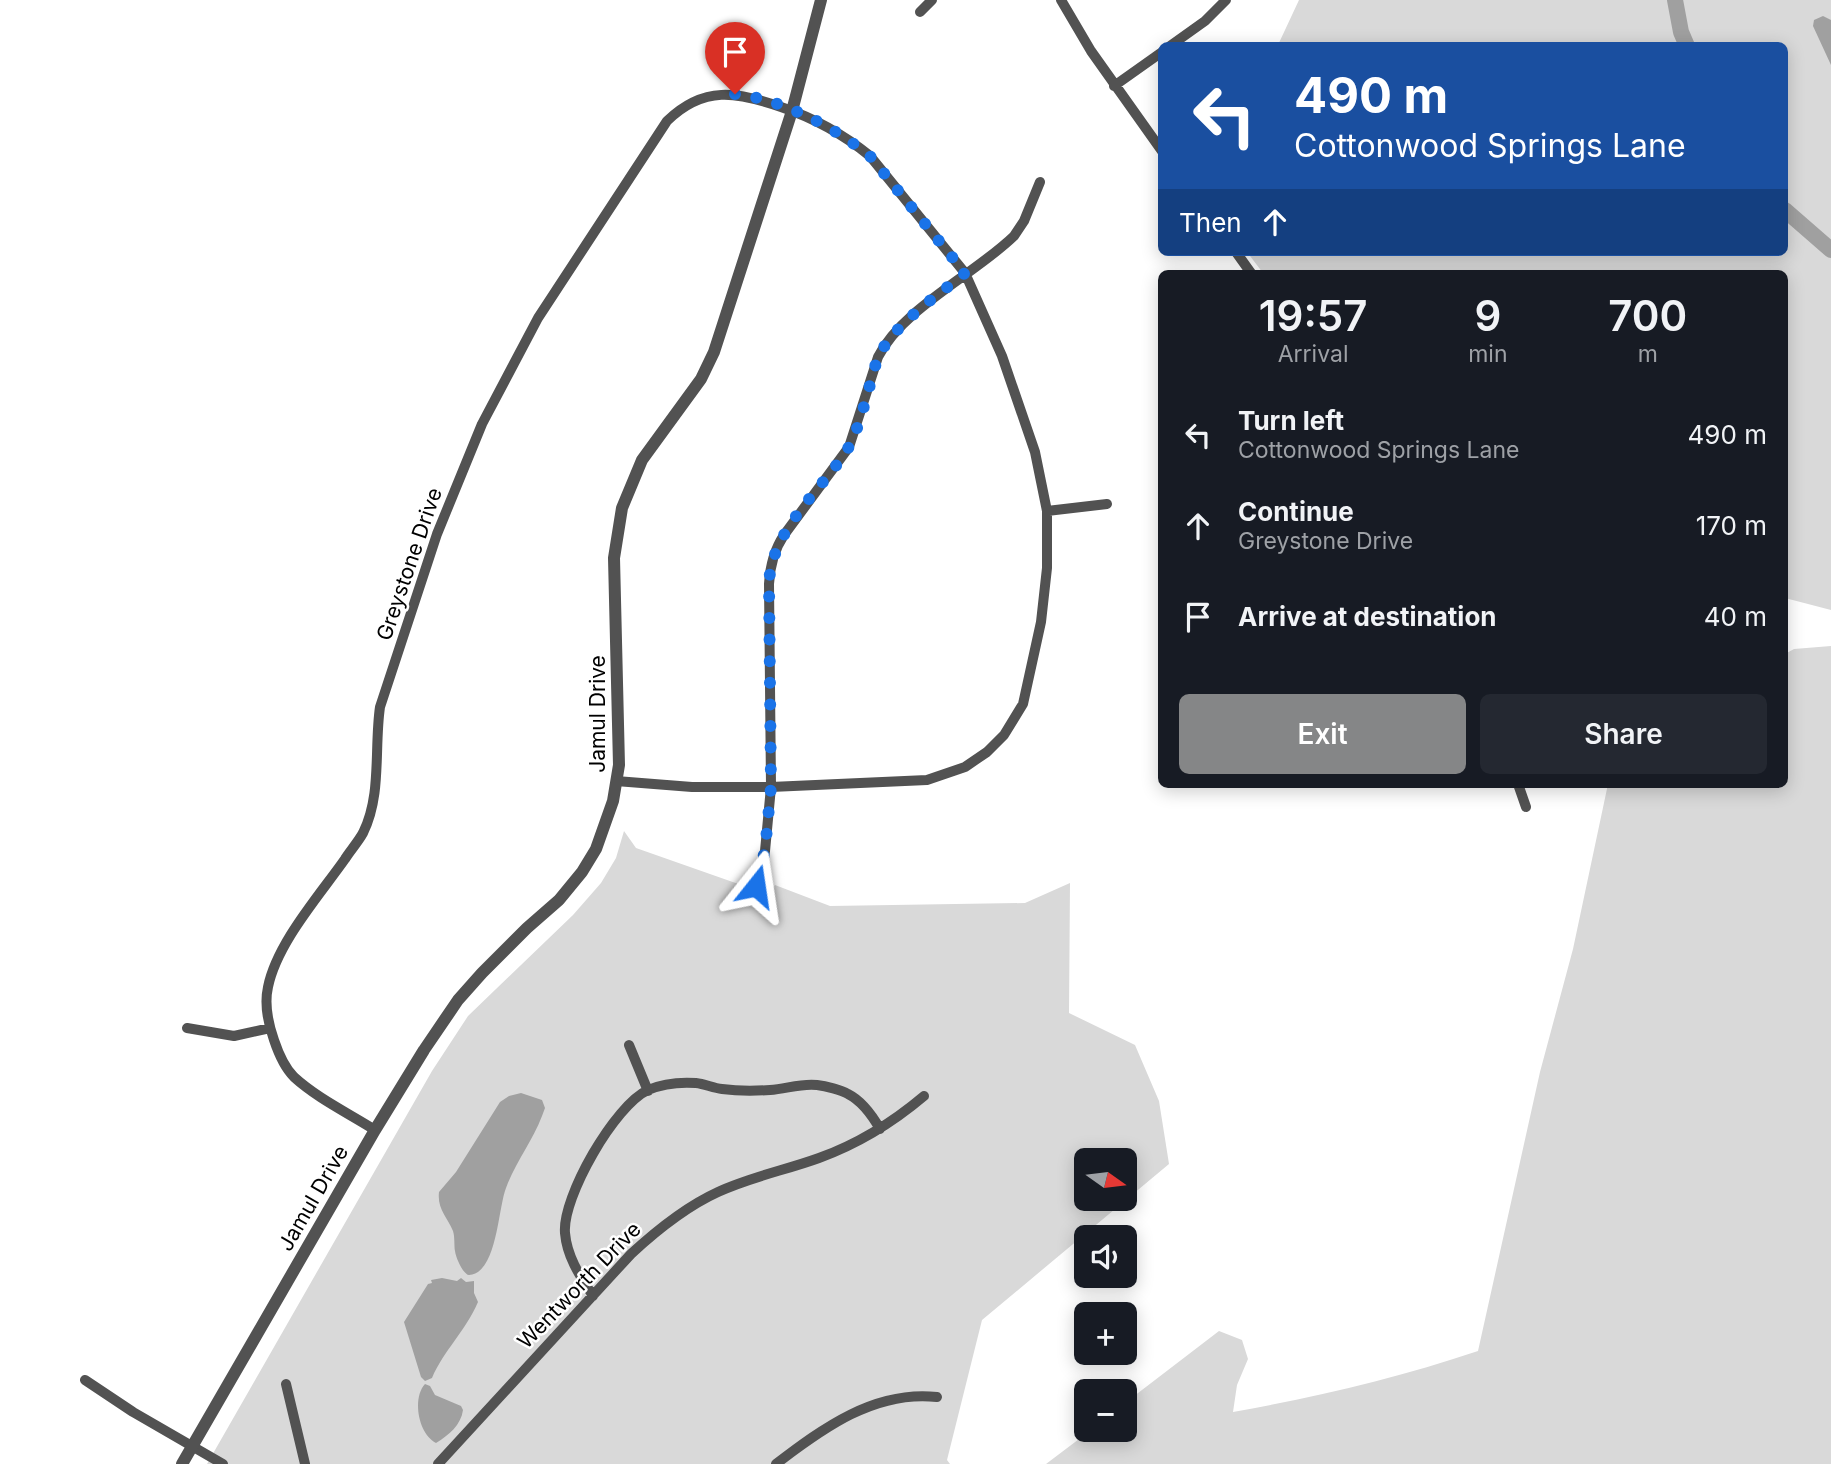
<!DOCTYPE html>
<meta charset="utf-8">
<style>
:root{--surface:#171b24;--page:#242831;--text:#f1f3f6;--muted:#9ea1a6;--accent:#858687}
body{margin:0;font-family:Inter,sans-serif;background:var(--page);color:var(--text);height:100vh;display:flex;flex-direction:column;font-size:26px;white-space:nowrap}
*{box-sizing:border-box;margin:0}
p{font-size:23px;color:var(--muted)}
.icon{flex:none;width:38px;height:38px;fill:none;stroke:currentColor;stroke-width:2;stroke-linecap:round;stroke-linejoin:round}
.map{position:relative;flex:1;overflow:hidden}
.side{position:absolute;left:1158px;top:270px;width:630px;height:518px;display:flex;flex-direction:column;background:var(--surface);border-radius:10px;box-shadow:0 4px 18px #0003}
.side>*{flex:none}
.top-card{position:absolute;left:1158px;top:42px;width:630px;height:214px;border-radius:10px;box-shadow:0 4px 18px #0003;background:#1a4fa0;color:#fff;overflow:hidden}
.needle{width:46px;rotate:104deg}
.controls{position:absolute;left:1074px;top:1148px;display:grid;gap:14px}
.controls a{display:grid;place-items:center;width:63px;height:63px;border-radius:10px;background:var(--surface);box-shadow:0 4px 18px #0003;font-size:35px}
.pin{position:absolute;display:grid;place-items:center;width:60px;height:60px;color:#fff;margin:-72px -30px;border-radius:50% 50% 50% 0;rotate:-45deg;box-shadow:0 0 7px #0007}
.pin .icon{rotate:45deg}
.me{position:absolute;width:77px;margin:-38px;rotate:15deg;stroke-linejoin:round;filter:drop-shadow(0 0 5px #0008)}
.turn{display:flex;align-items:center;gap:24px;height:147px;padding:0 21px;font-size:32px}
.turn .icon{width:91px;height:91px;stroke-width:2.5}
.turn b{display:block;font-size:49px;line-height:60px}
.then{display:flex;align-items:center;height:66px;padding:0 21px;background:#0003;gap:14px;font-size:26px}
.eta{display:flex;justify-content:space-evenly;align-items:center;height:119px;text-align:center}
.eta b{font-size:42px;font-weight:600;line-height:49px}
.button{display:flex;gap:14px;margin-top:auto;padding:14px 21px}
.button a{flex:1;height:80px;border-radius:10px;background:var(--accent);color:#fff;font-size:28px;font-weight:600;line-height:80px;text-align:center}
.button a+a{background:var(--page);color:var(--text)}
ul{padding:0;list-style:none}
li{display:flex;align-items:center;gap:21px;height:91px;padding:0 21px}
li div{flex:1}
li b{display:block;font-size:26px}
li em{font-style:normal}
.map>svg:first-child{display:block}
.green{fill:#d9d9d9;fill-rule:evenodd}
.water{fill:#a0a0a0}
.lines{fill:none;stroke-linecap:round;stroke-linejoin:round}
.river{stroke:#a0a0a0;stroke-width:16}
.minor{stroke:#525252;stroke-width:10}
.tertiary{stroke:#525252;stroke-width:12}
.route{stroke:#1a73e8;stroke-width:12;stroke-dasharray:0 21.6}
.labels{text-anchor:middle;dominant-baseline:central;stroke-width:5;stroke-linejoin:round;paint-order:stroke}
.street-label{font-size:21px;fill:#000;stroke:#fff}
</style>
<div class="map">
<svg width="1831" height="1464" viewBox="0 0 1831 1464">
<rect width="100%" height="100%" fill="#fff"/>
<path class="green" d="M1299 0H1831V610L1785 598V273H1263L1247 252H1785V46L1278 45Z
M1831 646V1464H1046L1091 1430H1125V1403L1219 1331 1242 1340 1248 1359 1237 1385 1233 1412C1316 1397 1398 1378 1478 1351L1540 1072 1573 949 1608 784H1785V654L1794 649Z
M624 831 636 848 770 895 775 885 830 906 1025 903 1070 883 1069 1013 1135 1045 1159 1101 1169 1164 982 1320 947 1460 950 1464H207L432 1071 468 1016 573 915 601 883 616 858ZM1087 1160H1125V1199H1087Z"/>
<path class="water" d="M1823 16 1831 20V65L1813 26 1814 20Z
M521 1093 542 1100 545 1108 542 1116C532 1142 515 1163 506 1188 498 1208 497 1274 469 1275 464 1275 456 1259 455 1251 454 1247 455 1237 453 1231 447 1217 437 1209 439 1192L456 1172 500 1102 509 1096Z
M442 1278 457 1281 461 1278 466 1282 474 1281V1293L478 1302C465 1332 444 1350 432 1378L425 1381 421 1377 404 1322 428 1284 432 1283 431 1280Z
M425 1384 430 1386 435 1395 461 1406 463 1410C461 1425 449 1435 436 1443 418 1434 412 1398 425 1384Z"/>
<g class="lines">
<path class="river" d="M1675 0 1681 32 1687 46
M1785 210 1831 250"/>
<path class="minor" d="M1061 0 1091 51 1162 151
M920 12 932 0
M1170 46 1205 21 1226 0
M1114 86 1162 52
M1236 252 1251 273
M1047 511 1107 504
M1518 784 1526 807
M756 886 765 851 771 787 769 584C770 566 774 550 784 535L849 447 878 357C903 308 975 274 1014 236L1024 221 1040 182
M187 1028 234 1036 270 1028
M629 1045 648 1091
M375 1130C348 1113 317 1098 294 1077 285 1068 278 1052 274 1040 268 1023 264 1005 268 987 277 943 319 896 345 859 350 851 358 842 363 833 382 795 374 748 380 707L437 534 482 424 538 318 667 121C704 85 737 92 781 107 814 118 843 134 870 156L965 273 1002 356 1035 452 1047 511V568L1041 622 1023 704 1004 735 987 752 965 767 927 780 771 787H692L616 781
M593 1296C580 1276 567 1257 565 1233 562 1197 615 1105 648 1090 662 1084 681 1082 696 1083 705 1084 713 1088 722 1089 737 1091 755 1091 770 1090 786 1089 801 1083 817 1085 826 1086 841 1090 848 1094 862 1101 872 1115 880 1129
M85 1380 133 1412 223 1464
M286 1384 305 1464
M438 1464 631 1254C657 1230 685 1207 718 1192 750 1177 786 1170 819 1158 858 1144 892 1123 924 1096
M776 1464C823 1428 875 1390 937 1397"/>
<path class="tertiary" d="M182 1464 375 1130 424 1050 458 1000 482 973 527 928 559 900 582 872 596 849 613 801 619 765 614 558 622 508 642 460 701 379 714 352 792 111 821 0"/>
</g>
<g class="lines">
<path class="route" d="M735 94C784 100 832 126 870 156L965 273C935 298 896 322 878 357 870 381 860 430 847 450 820 492 771 530 769 584L771 787 765 850 756 886"/>
</g>
<g class="labels">
<g class="street-label">
<text transform="translate(409 564) rotate(-71)">Greystone Drive</text>
<text transform="translate(597 714) rotate(-90)">Jamul Drive</text>
<text transform="translate(313 1198) rotate(-60)">Jamul Drive</text>
<text transform="translate(579 1285) rotate(-46)">Wentworth Drive</text>
</g>
</g>
</svg>
<div class="controls">
<a><svg class="needle" viewBox="-14 -14 28 28"><path d="M0-13l5 13h-10z" fill="#e53935"/><path d="M0 13l5-13h-10z" fill="#9ea1a6"/></svg></a>
<a><svg class="icon" aria-label="sound" viewBox="0 0 24 24"><path d="M4 9h4l5-4v14l-5-4H4zM17 9q2 3 0 6"/></svg></a>
<a>+</a>
<a>−</a>
</div>
<div class="pin" style="left:735px;top:94px;background:#d93025"><svg class="icon" aria-label="arrive" viewBox="0 0 24 24"><path d="M6 21V4h12l-3 4 3 4H6"/></svg></div>
<svg class="me" style="left:756px;top:886px" viewBox="-20 -20 40 40"><path d="M0-17L14 15 0 8-14 15z" fill="#1a73e8" stroke="#fff" stroke-width="4"/></svg>
<div class="top-card">
<div class="turn"><svg class="icon" aria-label="left" viewBox="0 0 24 24"><path d="M17 20v-9H6M10 6l-5 5 5 5"/></svg><div><b>490 m</b>Cottonwood Springs Lane</div></div>
<div class="then">Then<svg class="icon" aria-label="ahead" viewBox="0 0 24 24"><path d="M12 20V5M6 11l6-6 6 6"/></svg></div>
</div>
<section class="side">
<div class="eta">
<div><b>19:57</b><p>Arrival</p></div>
<div><b>9</b><p>min</p></div>
<div><b>700</b><p>m</p></div>
</div>
<ul>
<li><svg class="icon" aria-label="left" viewBox="0 0 24 24"><path d="M17 20v-9H6M10 6l-5 5 5 5"/></svg><div><b>Turn left</b><p>Cottonwood Springs Lane</p></div><em>490 m</em></li>
<li><svg class="icon" aria-label="ahead" viewBox="0 0 24 24"><path d="M12 20V5M6 11l6-6 6 6"/></svg><div><b>Continue</b><p>Greystone Drive</p></div><em>170 m</em></li>
<li><svg class="icon" aria-label="arrive" viewBox="0 0 24 24"><path d="M6 21V4h12l-3 4 3 4H6"/></svg><div><b>Arrive at destination</b></div><em>40 m</em></li>
</ul>
<div class="button"><a>Exit</a><a>Share</a></div>
</section>
</div>
